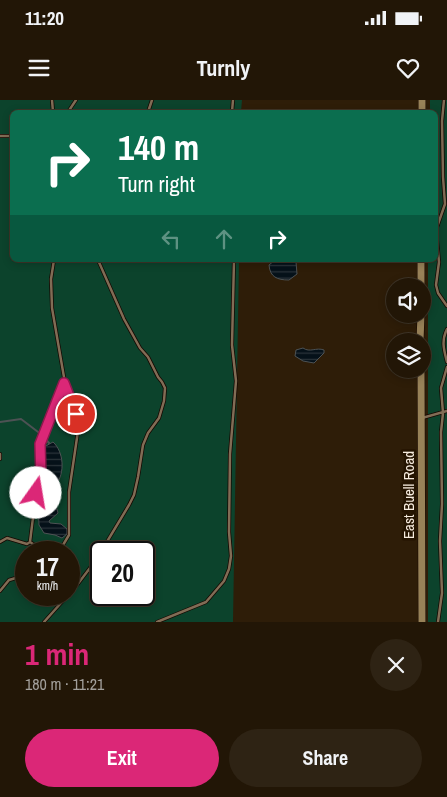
<!DOCTYPE html>
<meta charset="utf-8">
<style>
:root{--surface:#221606;--page:#2e2314;--text:#f1f3f6;--muted:#a29f9b;--line:#3f3528;--accent:#db2777}
body{margin:0;font-family:"Archivo Narrow",sans-serif;background:var(--page);color:var(--text);height:100vh;display:flex;flex-direction:column;font-size:19px;white-space:nowrap}
*{box-sizing:border-box;margin:0}
p{font-size:16px;color:var(--muted)}
.icon{flex:none;width:28px;height:28px;fill:none;stroke:currentColor;stroke-width:2;stroke-linecap:round;stroke-linejoin:round}
.map{position:relative;height:522px;overflow:hidden}
.panel{display:flex;flex-direction:column;background:var(--surface);flex:1}
.panel>*{flex:none}
.top-card{position:absolute;left:10px;top:10px;width:428px;height:152px;border-radius:8px;box-shadow:0 2px 8px #0003,0 0 0 1px var(--line);background:#0b6e4f;color:#fff;overflow:hidden}
.controls{position:absolute;left:386px;top:178px;display:grid;gap:10px}
.controls a{display:grid;place-items:center;width:45px;height:45px;border-radius:50%;background:var(--surface);box-shadow:0 2px 8px #0003,0 0 0 1px var(--line);font-size:25px}
.speed{position:absolute;left:15px;top:441px;display:flex;gap:10px;font-size:25px;font-weight:700;text-align:center}
.speed>*{display:grid;place-content:center;width:65px;height:65px;border-radius:50%;background:var(--surface);box-shadow:0 2px 8px #0003,0 0 0 1px var(--line);line-height:1}
.speed small{font-size:12px;font-weight:400}
.speed .limit{border:2px solid #111;border-radius:8px;background:#fff;color:#111}
.pin{position:absolute;display:grid;place-items:center;width:42px;height:42px;color:#fff;margin:-21px;border:2px solid #fff;border-radius:50%;box-shadow:0 1px 5px #0007}
.me{position:absolute;width:55px;margin:-28px;rotate:13deg;stroke-linejoin:round;filter:drop-shadow(0 0 4px #0008)}
.turn{display:flex;align-items:center;gap:18px;height:105px;padding:0 25px;font-size:22px}
.turn .icon{width:65px;height:65px;stroke-width:2.5}
.turn b{display:block;font-size:35px;line-height:42px}
.lanes{display:flex;align-items:center;height:48px;padding:0 25px;background:#0003;justify-content:center;gap:25px;direction:ltr}
.lanes .off{opacity:.35}
.round{display:grid;place-items:center;flex:none;width:52px;height:52px;border-radius:26px;background:var(--page)}
.headline{display:flex;align-items:center;justify-content:space-between;height:85px;padding:0 25px}
h1{font-size:30px;font-weight:700;line-height:38px;color:var(--accent)}
.cta{display:flex;gap:10px;margin-top:auto;padding:10px 25px}
.cta a{flex:1;height:58px;border-radius:30px;background:var(--accent);color:#fff;font-size:20px;font-weight:700;line-height:58px;text-align:center}
.cta a+a{background:var(--page);color:var(--text)}
.status{display:flex;justify-content:space-between;align-items:center;height:35px;padding:0 25px;background:var(--surface);direction:ltr}
.status svg{height:14px;fill:currentColor}
header{display:flex;justify-content:space-between;align-items:center;height:65px;padding:0 25px;background:var(--surface);font-size:22px;font-weight:700}
.map>svg:first-child{display:block}
.green{fill:#0c432c;fill-rule:evenodd}
.water{fill:url(#water-rules);stroke:#4d5254}
.lines{fill:none;stroke-linecap:round;stroke-linejoin:round}
.stream{stroke:#4d5254;stroke-width:2}
.lane-casing{stroke:#160700;stroke-width:4}
.secondary-casing{stroke:#160700;stroke-width:8}
.lane{stroke:#816c55;stroke-width:2.5}
.secondary{stroke:#988258;stroke-width:7}
.route-casing{stroke:#8e194d;stroke-width:12}
.route{stroke:#db2777;stroke-width:9}
.labels{text-anchor:middle;dominant-baseline:central;stroke-width:5;stroke-linejoin:round;paint-order:stroke}
.street-label{font-size:15px;fill:#f6ebde;stroke:#241401}
</style>
<div class="status"><b>11:20</b><svg viewBox="0 0 49 12"><path d="M0 12V9h3v3zM5 12V6h3v6zM10 12V3h3v9zM15 12V0h3v12zM26 1h20v11H26zM47 4h2v5h-2z"/></svg></div>
<header><svg class="icon" aria-label="menu" viewBox="0 0 24 24"><path d="M4 6h16M4 12h16M4 18h16"/></svg>Turnly<svg class="icon" aria-label="heart" viewBox="0 0 24 24"><path d="M12 20l-8-8c-3-5 5-10 8-4 3-6 11-1 8 4z"/></svg></header>
<div class="map">
<svg width="447" height="522" viewBox="0 0 447 522">
<defs>
<pattern id="water-rules" width="6" height="5" patternUnits="userSpaceOnUse" patternTransform="scale(1.25)"><rect width="6" height="5" fill="#051119"/><path d="M0 2.5h6" fill="none" stroke="#2a343a"/></pattern>
</defs>
<rect width="100%" height="100%" fill="#2e1d08"/>
<path class="green" d="M0 0H242L241 12H12V160H239L233 522H0ZM26 452H69V495H26ZM101 452H144V495H101Z
M430 0H447V522H428V160H435V12H430Z"/>
<path class="water" d="M275 160 284 162 293 160 296 162 297 174 289 180C277 180 270 177 269 165Z
M303 248C310 253 316 247 324 250V253L314 263 303 261 295 256 296 250Z
M53 342C64 352 65 373 56 385L60 392 55 397 53 402 57 409 58 413 49 421 50 423 61 424 67 429V434L62 438 55 435 44 433 39 425 38 407 41 402 40 390 44 381 43 349 44 347Z"/>
<g class="lines">
<path class="stream" d="M0 322 21 319 42 335 49 343"/>
<g class="lane-casing">
<path id="lane" d="M52 0 53 12
M444 0 442 21 443 77 445 104 436 130 439 162 436 185 438 193 447 206
M68 12 76 0
M148 12 152 0
M232 12 233 0
M0 36H12
M54 160 51 179 52 208 65 283 76 314 78 331 69 392V435L63 445 54 452
M447 229C441 241 444 250 447 262
M422 318 447 311
M0 354V359
M0 442 7 438 27 444 30 442
M45 452 30 442 36 393 41 379 40 344 65 283
M0 491 9 480 26 475
M44 522 77 485 96 460 129 405 134 395 138 377 143 345 148 333 159 318 164 301 165 288 162 282 158 277 148 257 140 248 124 219 98 160
M157 522 206 502 224 481 229 469 231 456 229 432 230 354 236 281 232 245 234 160
M438 522 442 493 440 441 442 404 441 332 443 313 441 288 447 267"/>
</g>
<g class="secondary-casing">
<path id="secondary" d="M422 12V0
M421 186V160
M420 241 421 214
M421 269 422 522"/>
</g>
<use href="#lane" class="lane"/>
<use href="#secondary" class="secondary"/>
</g>
<g class="lines">
<g class="route-casing">
<path id="route" d="M36 393 41 379 40 344 64 283 76 314"/>
</g>
<use href="#route" class="route"/>
</g>
<g class="labels">
<g class="street-label">
<text transform="translate(408 395) rotate(-90)">East Buell Road</text>
</g>
</g>
</svg>
<div class="controls">
<a><svg class="icon" aria-label="sound" viewBox="0 0 24 24"><path d="M4 9h4l5-4v14l-5-4H4zM17 9q2 3 0 6"/></svg></a>
<a><svg class="icon" aria-label="layers" viewBox="0 0 24 24"><path d="M12 4l9 5-9 5-9-5zM3 14l9 5 9-5"/></svg></a>
</div>
<div class="speed"><div>17<small>km/h</small></div><div class="limit">20</div></div>
<div class="pin" style="left:76px;top:314px;background:#d93025"><svg class="icon" aria-label="arrive" viewBox="0 0 24 24"><path d="M6 21V4h12l-3 4 3 4H6"/></svg></div>
<svg class="me" style="left:36px;top:393px" viewBox="-20 -20 40 40"><circle r="19" fill="#fff"/><path d="M0-13L10 11 0 6-10 11z" fill="#db2777"/></svg>
<div class="top-card">
<div class="turn"><svg class="icon" aria-label="right" viewBox="0 0 24 24"><path d="M7 20v-9h11M14 6l5 5-5 5"/></svg><div><b>140 m</b>Turn right</div></div>
<div class="lanes"><svg class="icon off" aria-label="left" viewBox="0 0 24 24"><path d="M17 20v-9H6M10 6l-5 5 5 5"/></svg><svg class="icon off" aria-label="ahead" viewBox="0 0 24 24"><path d="M12 20V5M6 11l6-6 6 6"/></svg><svg class="icon" aria-label="right" viewBox="0 0 24 24"><path d="M7 20v-9h11M14 6l5 5-5 5"/></svg></div>
</div>
</div>
<section class="panel">
<div class="headline"><div><h1>1 min</h1><p>180 m · 11:21</p></div><a class="round"><svg class="icon" aria-label="close" viewBox="0 0 24 24"><path d="M6 6l12 12M18 6L6 18"/></svg></a></div>
<div class="cta"><a>Exit</a><a>Share</a></div>
</section>
